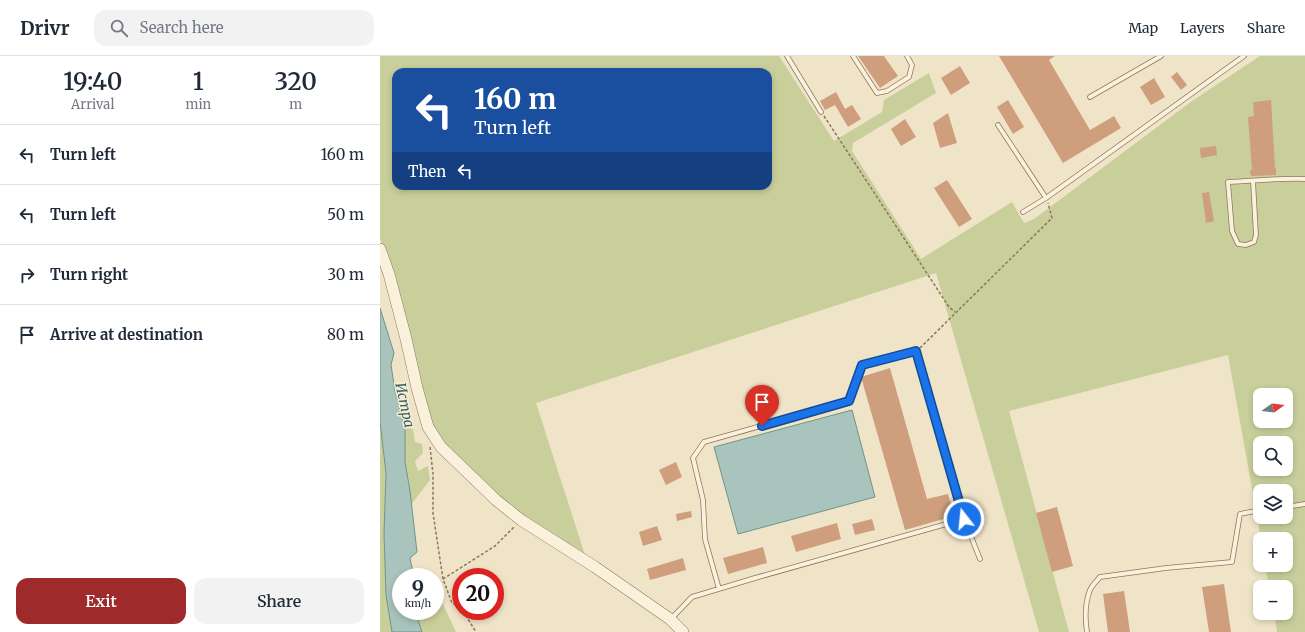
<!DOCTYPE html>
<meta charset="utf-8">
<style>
:root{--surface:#fff;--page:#f2f2f3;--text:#1f2937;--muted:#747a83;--line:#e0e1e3;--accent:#9e2a2b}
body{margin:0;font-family:Merriweather,serif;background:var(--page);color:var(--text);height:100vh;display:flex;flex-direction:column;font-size:15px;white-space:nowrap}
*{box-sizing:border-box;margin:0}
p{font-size:13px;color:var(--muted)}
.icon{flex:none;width:22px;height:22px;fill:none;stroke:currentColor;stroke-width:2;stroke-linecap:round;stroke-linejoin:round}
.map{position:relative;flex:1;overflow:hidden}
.panel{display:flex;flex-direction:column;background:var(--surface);width:380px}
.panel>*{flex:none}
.banner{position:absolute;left:12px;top:12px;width:380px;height:122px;border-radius:12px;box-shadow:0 2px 6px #0003;background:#1a4fa0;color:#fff;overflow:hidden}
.needle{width:26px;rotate:75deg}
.tools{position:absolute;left:873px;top:332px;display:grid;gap:8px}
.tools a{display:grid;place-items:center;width:40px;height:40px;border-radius:8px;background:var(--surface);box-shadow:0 2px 6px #0003;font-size:20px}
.speed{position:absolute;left:12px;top:512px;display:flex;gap:8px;font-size:20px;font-weight:700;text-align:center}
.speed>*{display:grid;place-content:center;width:52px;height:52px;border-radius:50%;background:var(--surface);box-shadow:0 2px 6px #0003;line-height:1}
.speed small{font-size:10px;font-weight:400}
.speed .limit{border:6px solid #d22;background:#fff;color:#111}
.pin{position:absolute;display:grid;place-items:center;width:34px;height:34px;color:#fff;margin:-41px -17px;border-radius:50% 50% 50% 0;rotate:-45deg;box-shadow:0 0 4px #0007}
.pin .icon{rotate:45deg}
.me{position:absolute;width:44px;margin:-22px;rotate:344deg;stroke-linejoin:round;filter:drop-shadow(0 0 3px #0008)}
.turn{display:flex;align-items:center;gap:14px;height:84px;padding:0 16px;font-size:18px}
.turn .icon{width:52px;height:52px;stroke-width:2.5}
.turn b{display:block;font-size:28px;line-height:34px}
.then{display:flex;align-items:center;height:38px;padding:0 16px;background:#0003;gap:8px;font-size:15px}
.eta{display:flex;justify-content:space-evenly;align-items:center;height:68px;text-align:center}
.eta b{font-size:24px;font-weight:600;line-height:28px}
.button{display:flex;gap:8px;margin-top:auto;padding:8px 16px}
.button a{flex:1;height:46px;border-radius:12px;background:var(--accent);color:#fff;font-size:16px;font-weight:600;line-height:46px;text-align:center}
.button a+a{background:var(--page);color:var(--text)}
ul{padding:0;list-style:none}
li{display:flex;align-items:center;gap:12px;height:60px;padding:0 16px;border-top:1px solid var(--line)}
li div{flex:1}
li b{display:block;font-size:15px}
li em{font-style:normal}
header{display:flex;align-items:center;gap:24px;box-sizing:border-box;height:56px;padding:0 20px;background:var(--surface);border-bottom:1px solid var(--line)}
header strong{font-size:19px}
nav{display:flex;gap:22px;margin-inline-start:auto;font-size:14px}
.search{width:280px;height:36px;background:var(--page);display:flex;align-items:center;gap:10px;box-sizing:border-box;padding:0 14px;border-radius:12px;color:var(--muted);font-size:15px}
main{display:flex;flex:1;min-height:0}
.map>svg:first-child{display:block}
.green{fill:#c9cf9b;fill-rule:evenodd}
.water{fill:#a9c4bc;stroke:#6f938a}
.building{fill:#cf9f7d}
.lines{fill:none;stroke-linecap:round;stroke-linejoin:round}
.service-casing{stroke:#8d765c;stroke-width:5.5}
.tertiary-casing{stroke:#8d765c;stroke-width:12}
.path{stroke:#8d765c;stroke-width:1.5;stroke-dasharray:3 2;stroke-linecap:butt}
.service{stroke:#faf1dc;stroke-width:4}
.tertiary{stroke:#faf1dc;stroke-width:11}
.route-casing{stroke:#114b97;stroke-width:10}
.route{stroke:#1a73e8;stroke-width:7}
.labels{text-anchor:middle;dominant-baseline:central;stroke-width:3;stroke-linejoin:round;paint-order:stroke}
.water-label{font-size:14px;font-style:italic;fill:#2f5d5a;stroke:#f7eed8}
</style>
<header>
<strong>Drivr</strong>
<div class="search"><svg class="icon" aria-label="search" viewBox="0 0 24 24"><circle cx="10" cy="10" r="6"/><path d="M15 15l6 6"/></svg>Search here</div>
<nav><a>Map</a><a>Layers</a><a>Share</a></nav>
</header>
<main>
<section class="panel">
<div class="eta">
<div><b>19:40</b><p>Arrival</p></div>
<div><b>1</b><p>min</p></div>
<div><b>320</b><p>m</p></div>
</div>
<ul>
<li><svg class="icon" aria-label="left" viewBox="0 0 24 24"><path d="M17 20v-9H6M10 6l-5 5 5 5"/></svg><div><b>Turn left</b></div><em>160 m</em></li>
<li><svg class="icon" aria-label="left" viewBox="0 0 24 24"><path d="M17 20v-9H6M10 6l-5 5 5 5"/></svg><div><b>Turn left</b></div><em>50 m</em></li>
<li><svg class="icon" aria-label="right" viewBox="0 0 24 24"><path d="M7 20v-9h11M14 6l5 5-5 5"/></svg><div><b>Turn right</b></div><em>30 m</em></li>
<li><svg class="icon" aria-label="arrive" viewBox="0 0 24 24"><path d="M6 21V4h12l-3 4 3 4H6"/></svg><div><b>Arrive at destination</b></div><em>80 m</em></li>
</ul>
<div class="button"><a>Exit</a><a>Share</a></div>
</section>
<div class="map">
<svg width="925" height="576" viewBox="0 0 925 576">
<rect width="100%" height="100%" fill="#f0e4c8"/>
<path class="green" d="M0 0H399L454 85 502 56 504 44 549 17 556 37 473 87 472 95 541 203 632 146 644 167 654 163 812 45 880 0H925V576H897L894 557H906V531H889L885 509H906V483H881L848 299 629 355 689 576H659L556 217 156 347 205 499 134 454 72 400 51 365 13 213 0 183ZM16 16H388V130H16ZM880 339H906V365H880ZM880 387H906V413H880ZM880 435H906V461H880Z
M0 366 6 417 4 478 6 539 12 576H0Z
M25 372 33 373 35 386 42 388 43 397 35 405 38 415 48 410 50 424 31 449 30 435 25 406Z
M55 546H62L76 576H42L37 561V555H55Z"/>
<path class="water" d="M0 252 14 297 11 309 15 335 25 372V406L30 435 37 496 30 502 33 516 42 517V521H21V555H37V561L42 576H12L6 539 4 478 6 417 0 366Z
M472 354 495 441 358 478 334 391Z"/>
<path class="building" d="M478 0H504L518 20 500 32Z
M619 0H675L669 4 710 74 734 60 741 72 683 107Z
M580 10 590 27 571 39 561 22Z
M797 16 807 29 801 34 791 21Z
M774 22 785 41 771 49 760 31Z
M456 36 465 53 472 49 481 63 468 71 455 49 445 54 440 45Z
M628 44 644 71 633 78 617 51Z
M891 44 895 112H896V119L871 120 870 114H872L868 61 874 60 873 46Z
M568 57 577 87 560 92 553 67Z
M525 63 536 81 521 90 511 73Z
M836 90 837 99 821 102 820 92Z
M567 124 592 163 579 171 554 132Z
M829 136 834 165 826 167 822 137Z
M510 312 547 443 568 438 574 460 525 474 481 321Z
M296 406 302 421 286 429 279 414Z
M677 451 693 510 672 516 656 457Z
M311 455 312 461 297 465 296 458Z
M492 463 495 474 475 479 472 468Z
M457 467 461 483 416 496 411 480Z
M277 470 282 484 263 490 259 476Z
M383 491 387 507 348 518 343 502Z
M303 502 306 514 270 524 267 513Z
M844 528 851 576H829L822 531Z
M744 535 750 576H728L723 538Z"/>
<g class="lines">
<g class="service-casing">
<path id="service" d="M407 0 441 56
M473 0 497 37 507 35 529 21 532 9 527 0
M710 41 781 0
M618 69 666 142 864 0
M873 125 876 179 874 186 866 189 858 188 852 175 848 126C874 125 899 122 925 123
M643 156 666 142
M906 451 925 448
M339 533 325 483 323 444 313 402 324 386 469 345 482 309 536 295 584 463 600 503
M291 563 312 541 375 522 584 463
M707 576C705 563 705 547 710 534 712 529 717 525 720 521L786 512 852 506 860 458 880 454"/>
</g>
<g class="tertiary-casing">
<path id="tertiary" d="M0 193 9 218 26 283 37 332 48 371 61 391 116 444 141 464 215 511 290 563 303 576"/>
</g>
<path class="path" d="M444 60 569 251 575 256
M540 292 672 162 668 147
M50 391 53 418V457L63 523 72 547 81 552
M63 523 115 490 135 470
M83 555 96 576"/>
<use href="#service" class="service"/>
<use href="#tertiary" class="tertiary"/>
</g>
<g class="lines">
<g class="route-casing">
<path id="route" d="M382 370 469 345 482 309 536 295 584 463"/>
</g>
<use href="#route" class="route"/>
</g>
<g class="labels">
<g class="water-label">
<text transform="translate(25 349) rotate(78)">Истра</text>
</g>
</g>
</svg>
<div class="tools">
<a><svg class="needle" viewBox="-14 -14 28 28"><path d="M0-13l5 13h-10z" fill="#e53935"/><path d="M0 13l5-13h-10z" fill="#747a83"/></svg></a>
<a><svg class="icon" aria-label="search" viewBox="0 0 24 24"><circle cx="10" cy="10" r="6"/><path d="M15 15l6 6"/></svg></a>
<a><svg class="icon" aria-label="layers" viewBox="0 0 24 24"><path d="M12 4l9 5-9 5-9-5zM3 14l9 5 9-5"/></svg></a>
<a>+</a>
<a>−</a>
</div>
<div class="speed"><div>9<small>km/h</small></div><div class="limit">20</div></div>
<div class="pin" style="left:382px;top:370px;background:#d93025"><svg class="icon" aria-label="arrive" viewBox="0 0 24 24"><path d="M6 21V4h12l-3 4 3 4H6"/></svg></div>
<svg class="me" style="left:584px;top:463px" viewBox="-20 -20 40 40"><circle r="17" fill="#1a73e8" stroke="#fff" stroke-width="3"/><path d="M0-11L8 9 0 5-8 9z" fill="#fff"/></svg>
<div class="banner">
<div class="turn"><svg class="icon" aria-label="left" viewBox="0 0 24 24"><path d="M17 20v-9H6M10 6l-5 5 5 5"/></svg><div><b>160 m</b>Turn left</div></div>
<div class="then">Then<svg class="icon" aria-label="left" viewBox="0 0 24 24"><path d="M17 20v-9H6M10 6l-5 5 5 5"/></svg></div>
</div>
</div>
</main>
